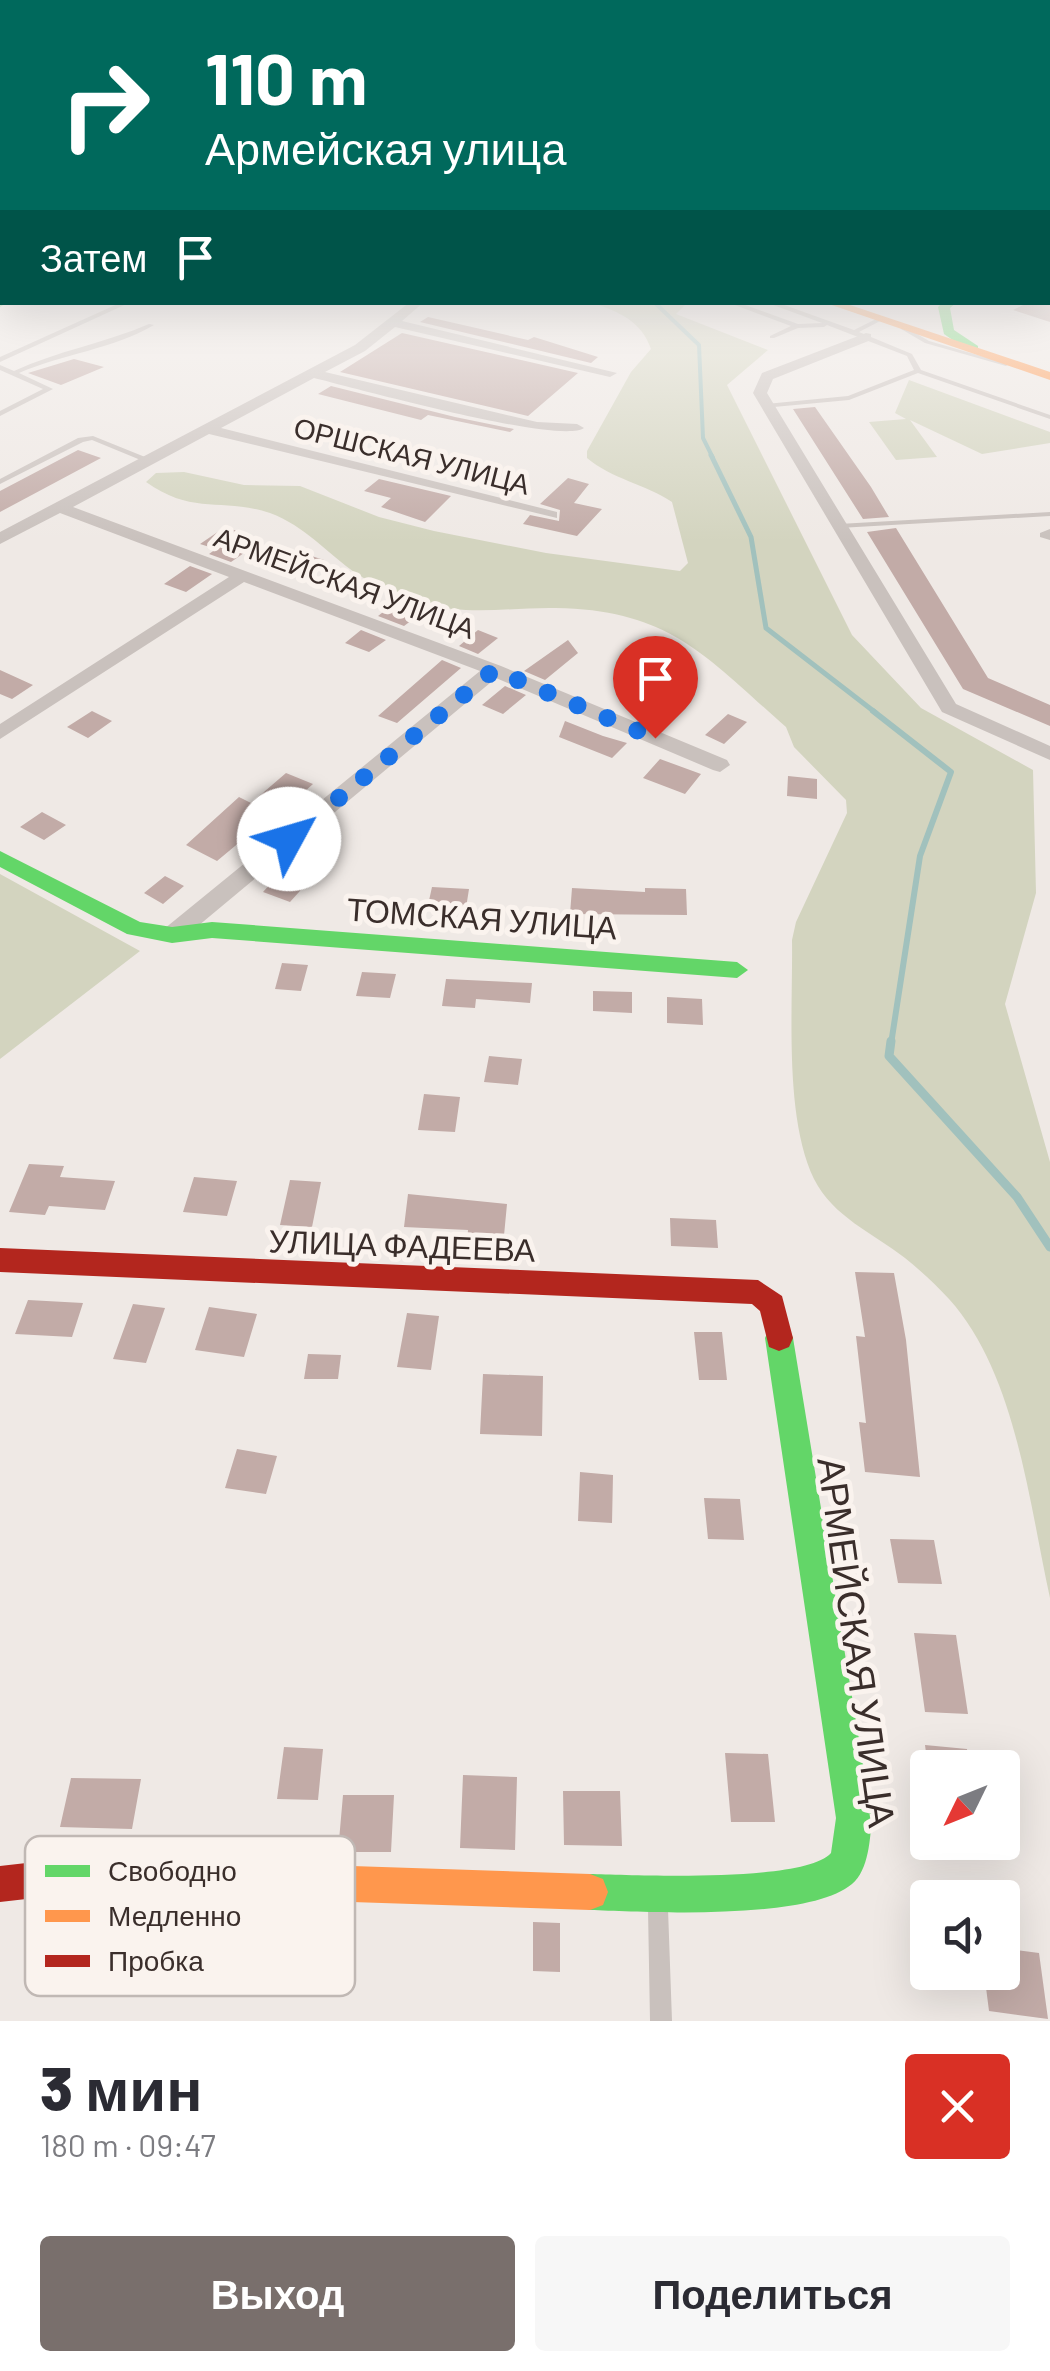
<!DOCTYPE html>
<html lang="ru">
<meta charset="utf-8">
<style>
:root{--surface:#fff;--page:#f7f7f7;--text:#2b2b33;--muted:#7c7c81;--accent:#796f6c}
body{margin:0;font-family:Barlow,sans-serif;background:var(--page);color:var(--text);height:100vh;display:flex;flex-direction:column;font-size:38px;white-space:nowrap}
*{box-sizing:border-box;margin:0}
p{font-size:32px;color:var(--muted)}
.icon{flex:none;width:55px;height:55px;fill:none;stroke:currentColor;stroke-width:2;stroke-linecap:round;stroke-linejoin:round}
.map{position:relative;height:2021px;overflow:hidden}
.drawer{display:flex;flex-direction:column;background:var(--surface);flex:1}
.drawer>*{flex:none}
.top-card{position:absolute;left:0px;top:0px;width:1050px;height:305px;box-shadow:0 10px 40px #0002;background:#00695c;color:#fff;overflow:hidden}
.needle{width:65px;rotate:227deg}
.controls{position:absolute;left:910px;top:1750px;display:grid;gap:20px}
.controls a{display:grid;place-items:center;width:110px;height:110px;border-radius:10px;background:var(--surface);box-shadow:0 10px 40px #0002;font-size:50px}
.pin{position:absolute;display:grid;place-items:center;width:85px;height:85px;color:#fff;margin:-102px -42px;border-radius:50% 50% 50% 0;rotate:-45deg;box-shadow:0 0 10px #0007}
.pin .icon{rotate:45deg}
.me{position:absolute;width:110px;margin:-55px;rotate:51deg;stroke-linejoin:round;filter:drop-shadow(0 0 8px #0008)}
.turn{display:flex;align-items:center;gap:35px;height:210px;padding:0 40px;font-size:45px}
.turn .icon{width:130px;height:130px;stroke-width:2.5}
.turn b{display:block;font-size:70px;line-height:85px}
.then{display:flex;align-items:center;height:95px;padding:0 40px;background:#0003;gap:20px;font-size:38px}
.round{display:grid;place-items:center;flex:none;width:105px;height:105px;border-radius:10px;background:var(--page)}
.overview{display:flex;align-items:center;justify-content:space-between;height:170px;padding:0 40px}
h1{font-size:60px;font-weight:800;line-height:75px}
.button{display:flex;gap:20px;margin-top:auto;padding:20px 40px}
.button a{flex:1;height:115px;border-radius:10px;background:var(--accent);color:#fff;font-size:40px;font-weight:800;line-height:115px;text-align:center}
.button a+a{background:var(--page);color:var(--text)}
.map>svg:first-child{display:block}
.green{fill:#d3d4bf}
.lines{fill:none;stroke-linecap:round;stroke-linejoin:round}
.stream-far3{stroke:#a1c1bd;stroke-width:4}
.stream-far2{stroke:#a1c1bd;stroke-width:5}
.stream-far1{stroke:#a1c1bd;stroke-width:6}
.stream{stroke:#a1c1bd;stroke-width:9}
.building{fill:#c2aba7}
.lane{fill:#c9c1bd;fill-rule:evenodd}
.street{fill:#c9c1bd;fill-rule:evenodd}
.fast{fill:#63d668;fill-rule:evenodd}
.slow{fill:#ff974d;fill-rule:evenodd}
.jam{fill:#b3261e;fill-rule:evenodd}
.route{stroke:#1a73e8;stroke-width:18;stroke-dasharray:0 32.4}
.labels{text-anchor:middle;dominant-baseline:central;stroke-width:10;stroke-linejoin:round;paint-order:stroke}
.far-street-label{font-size:28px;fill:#3a2e2b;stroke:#faf3ee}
.street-label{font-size:32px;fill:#3a2e2b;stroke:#faf3ee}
.near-street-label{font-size:38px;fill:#3a2e2b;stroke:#faf3ee}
.key{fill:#faf3ee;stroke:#c0b8b4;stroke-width:2.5}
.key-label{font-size:28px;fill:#3a2e2b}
</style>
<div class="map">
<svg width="1050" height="2021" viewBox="0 0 1050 2021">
<rect width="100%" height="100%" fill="#efe9e5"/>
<path class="green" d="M593 303H687L676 314 768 350 727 385 852 635 921 708 1033 770 1036 893 1005 1004 1050 1162V1598C1029 1503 1016 1373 949 1299 936 1285 920 1270 905 1258 873 1233 833 1217 814 1179 784 1117 793 1010 792 940L796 922 847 813 846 800 794 747 786 727C706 657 671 610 556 608 514 607 468 616 427 604 405 598 376 586 357 574 327 553 305 526 270 513 222 497 194 516 146 482L156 473 184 472 244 485 300 486 379 517 434 531 546 553 680 571 688 563 672 502C645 484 612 479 587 458V451L631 372 651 349C642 322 620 312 593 303Z
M909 380 1050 432V443L982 454 910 420 937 457 896 460 869 422 906 419 895 413Z
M0 874 140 951 0 1059Z"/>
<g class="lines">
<path class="stream-far3" d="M654 302 699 345 703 438 713 458"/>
<path class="stream-far2" d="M711 455 751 537 766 628 876 713"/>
<path class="stream-far1" d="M873 711 951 772 920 856 891 1044"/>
<path class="stream" d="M891 1041 889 1056 1017 1197 1050 1247"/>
</g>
<path class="building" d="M1050 293V322L1013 310 1029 302H1048Z
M428 317 528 340 534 337 598 357 591 363 420 322Z
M402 333 578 373 528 416 340 372Z
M74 359 104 367 61 385 28 373Z
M331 386 455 417 514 429 510 432 428 415 421 420 318 394Z
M815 407 871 487 889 517 863 519 793 409Z
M78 450 101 458 0 512V491Z
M568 478 589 484 574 503 602 509 577 536 523 524 530 515 559 521 560 510 540 504Z
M379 479 451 496 425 522 381 507 391 498 364 491Z
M225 527 249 535 240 541 254 546 231 562 209 554 216 549 200 544Z
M896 528 988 678 1050 705V726L963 689 867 532Z
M299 552 324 560 303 576 278 567Z
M190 566 212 574 186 592 164 584Z
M396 602 424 611 404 626 378 616Z
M361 630 386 640 369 652 345 643Z
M478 630 498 638 478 654 459 646Z
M568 640 578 653 545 680 524 671Z
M442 660 461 668 397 723 378 716Z
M0 670 33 685 12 699 0 694Z
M505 686 526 695 503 714 482 705Z
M92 711 112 721 88 738 67 727Z
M728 714 747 722 724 744 705 735Z
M565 721 603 736 627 743 612 758 559 737Z
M660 759 701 774 685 794 643 778Z
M286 773 313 784 258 833 253 831 217 861 186 845 239 797 251 803Z
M788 776 817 779V799L787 796Z
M42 812 66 825 44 840 20 827Z
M281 872 308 882 290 902 263 892Z
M165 876 184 886 163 904 144 893Z
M432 887 469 889 466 908 428 905Z
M572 888 645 892V888L686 889 687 915 570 914Z
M282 963 308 965 301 991 275 989Z
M362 972 396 974 390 998 356 996Z
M446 979 532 983 530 1003 476 999 475 1008 442 1006Z
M593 991 632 992V1013L593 1011Z
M667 997 702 999 703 1025 667 1023Z
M489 1056 522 1059 518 1085 484 1082Z
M424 1094 460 1097 455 1132 418 1130Z
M29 1164 64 1166 60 1177 115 1181 105 1210 49 1206 45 1215 9 1212Z
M194 1177 237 1181 227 1216 183 1212Z
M290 1180 321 1182 312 1227 280 1225Z
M408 1194 507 1204 503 1246 467 1243 468 1230 404 1227Z
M670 1218 716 1220 718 1248 671 1246Z
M855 1272 894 1273 906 1340 920 1477 865 1472 859 1422 866 1423 856 1336 865 1337Z
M28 1300 83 1303 72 1337 15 1334Z
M133 1304 165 1308 146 1363 113 1359Z
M209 1307 257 1314 244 1357 195 1350Z
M407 1313 439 1316 431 1370 397 1367Z
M694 1332H722L727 1380H699Z
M308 1354 341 1355 338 1379H304Z
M483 1374 543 1376 542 1436 480 1434Z
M237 1449 277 1456 266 1494 225 1488Z
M580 1472 613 1475 612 1523 578 1521Z
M704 1498 740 1499 744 1540 708 1539Z
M890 1539 934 1540 942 1584 898 1583Z
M914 1633 956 1635 968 1714 925 1712Z
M925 1745 967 1749 969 1768H928Z
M284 1747 323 1749 318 1800 277 1799Z
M725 1753 768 1754 775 1822H731Z
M463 1775 517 1777 515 1850 460 1848Z
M71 1778 141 1779 132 1829 60 1827Z
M563 1791H620L622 1846 564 1845Z
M343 1795H394L391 1852H338Z
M533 1922 560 1923V1972L533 1971Z
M1002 1948 1039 1953 1048 2019 989 2011 984 1972H1002Z"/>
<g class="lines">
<path class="lane" d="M2 279V283L0 284V280Z
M1048 281 1050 282V286L1048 285Z
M0 292 2 293V297L0 296Z
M122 302H131L0 362V357Z
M727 302H737L798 324 822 323 765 302H776L854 330 878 318H882V320L859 332 912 354 921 370 1050 415V419L918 373 849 400 763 408V404H766L848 396 914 370 907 356 827 325 824 327 798 328 774 338H770V336L791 326Z
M149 324 154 325C113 349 63 354 19 373L53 389 0 416V411L43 389 0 370V365L14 371C57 351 105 343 149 324Z
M901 327H905L929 341 1009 364 1006 366 925 343 901 329Z
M93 436 150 459 143 461 92 440 83 442 0 484V479L78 438Z
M1050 512V516L839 528 835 526 839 524Z
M1050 529V540L1040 537V533Z
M658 1899 665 1902 668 1909 672 2021H650L648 1909 651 1902Z"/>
<path class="street" d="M410 302H424L402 321 617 373 610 377 395 327 365 351 325 372 537 422 577 424 584 428C560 445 355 388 314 378L221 428 557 512V518L209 434 73 507 501 666 727 760 730 765 720 772 713 770 496 678 180 941H164L160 935 164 929 480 671 244 582 0 739V724L229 577 60 513 0 544V532L355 345Z
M866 333 871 334V340L773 379 767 393 956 704 1050 746V760L942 712 753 393 762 373Z"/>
<path class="fast" d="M0 299 2 302H8L0 307Z
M943 302H957L950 308 954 330 978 346V352H970L944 334 938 307Z
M0 851 140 922 172 927 212 922 737 962 748 970 737 978 212 938 172 943 127 934 0 867Z
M779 1325 789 1329 793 1338 872 1818C870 1838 869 1870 852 1884 808 1921 648 1912 590 1910L577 1905 572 1892 577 1879 590 1874C635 1875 804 1883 831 1853L836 1818 765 1338 769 1329Z"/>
<path class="slow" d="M1048 263H1050V269H1048Z
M823 302H841L1050 372V380Z
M203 1861 590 1874 603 1879 608 1892 603 1905 590 1910 203 1897 190 1892 185 1879 190 1866Z"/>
<path class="jam" d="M0 1248 758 1280 782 1296 793 1338 789 1347 779 1351 769 1347 760 1311 752 1304 0 1272Z
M79 1857 203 1861 216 1866 221 1879 216 1892 203 1897 79 1893 0 1902V1866Z"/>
</g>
<linearGradient id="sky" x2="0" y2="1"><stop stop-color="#8bb9d7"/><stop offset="0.48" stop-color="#f8f5f3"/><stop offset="1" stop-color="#f8f5f3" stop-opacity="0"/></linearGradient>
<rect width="1050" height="542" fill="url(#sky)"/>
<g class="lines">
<path class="route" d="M289 839 494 670 655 738"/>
</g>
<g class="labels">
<g class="far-street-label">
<text transform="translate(412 455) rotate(14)">ОРШСКАЯ УЛИЦА</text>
<text transform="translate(345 582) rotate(20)">АРМЕЙСКАЯ УЛИЦА</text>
</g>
<g class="street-label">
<text transform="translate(482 917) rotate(4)">ТОМСКАЯ УЛИЦА</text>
<text transform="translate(402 1244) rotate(2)">УЛИЦА ФАДЕЕВА</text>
</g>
<g class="near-street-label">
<text transform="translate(858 1642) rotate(82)">АРМЕЙСКАЯ УЛИЦА</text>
</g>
</g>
<rect x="25" y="1836" width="330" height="160" rx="15" class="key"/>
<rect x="45" y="1865" width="45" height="12" fill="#63d668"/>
<rect x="45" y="1910" width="45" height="12" fill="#ff974d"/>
<rect x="45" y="1955" width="45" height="12" fill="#b3261e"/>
<g class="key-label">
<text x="108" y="1881">Свободно</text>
<text x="108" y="1926">Медленно</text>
<text x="108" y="1971">Пробка</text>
</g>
</svg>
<div class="controls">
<a><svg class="needle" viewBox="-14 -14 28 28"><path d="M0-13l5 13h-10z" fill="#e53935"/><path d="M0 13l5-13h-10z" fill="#7c7c81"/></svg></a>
<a><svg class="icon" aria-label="sound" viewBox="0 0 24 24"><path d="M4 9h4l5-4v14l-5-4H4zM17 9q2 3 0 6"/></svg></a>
</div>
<div class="pin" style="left:655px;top:738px;background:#d93025"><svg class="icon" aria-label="arrive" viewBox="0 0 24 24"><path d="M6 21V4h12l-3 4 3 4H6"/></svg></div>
<svg class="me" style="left:289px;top:839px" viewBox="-20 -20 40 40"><circle r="19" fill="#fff"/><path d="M0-13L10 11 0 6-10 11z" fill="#1a73e8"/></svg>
<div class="top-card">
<div class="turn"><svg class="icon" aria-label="right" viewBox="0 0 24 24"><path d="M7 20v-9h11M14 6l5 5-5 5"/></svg><div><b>110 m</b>Армейская улица</div></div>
<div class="then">Затем<svg class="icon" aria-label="arrive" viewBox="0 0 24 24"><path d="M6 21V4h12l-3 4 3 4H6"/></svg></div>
</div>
</div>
<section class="drawer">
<div class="overview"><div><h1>3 мин</h1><p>180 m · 09:47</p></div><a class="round" style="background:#d93025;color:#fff"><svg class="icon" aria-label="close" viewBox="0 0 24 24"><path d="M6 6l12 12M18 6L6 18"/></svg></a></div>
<div class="button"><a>Выход</a><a>Поделиться</a></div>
</section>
